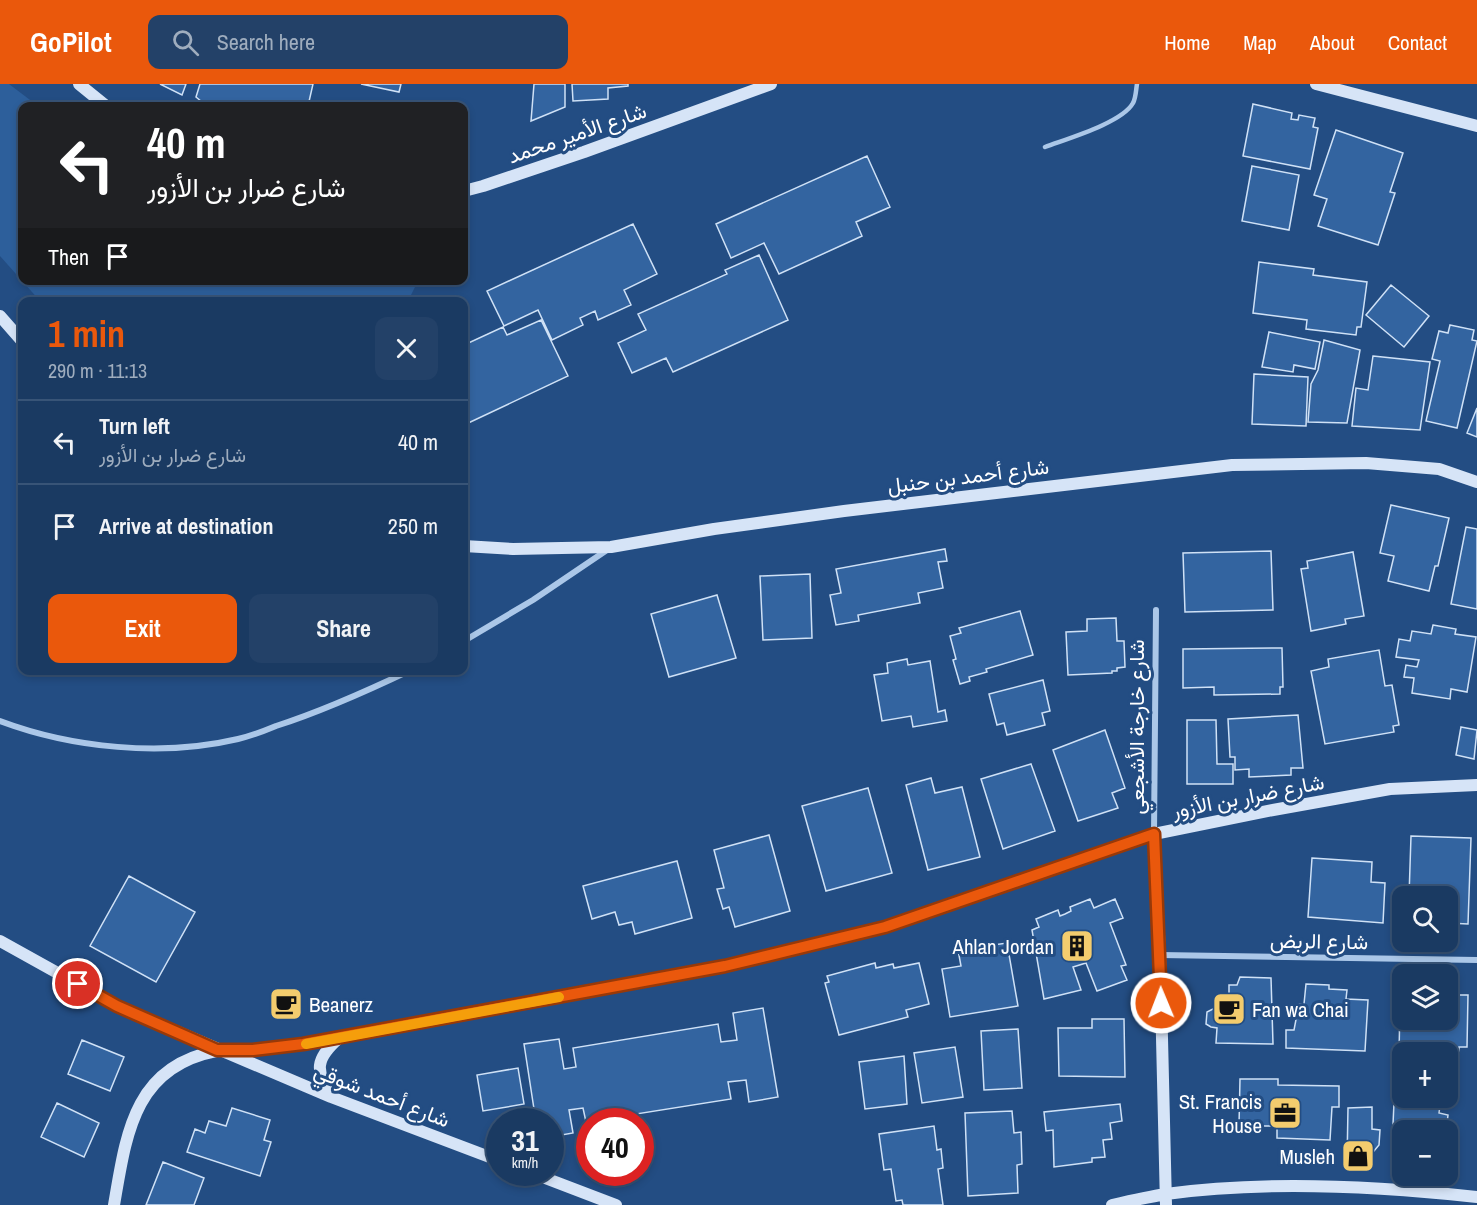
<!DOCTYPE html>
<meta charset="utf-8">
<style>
:root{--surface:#1a3a62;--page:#234168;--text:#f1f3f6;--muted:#9fadbe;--line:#385477;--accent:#ea580c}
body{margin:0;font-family:"Archivo Narrow",Vazirmatn,sans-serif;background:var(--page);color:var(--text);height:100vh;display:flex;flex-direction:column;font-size:22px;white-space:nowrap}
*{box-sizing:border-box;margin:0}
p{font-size:20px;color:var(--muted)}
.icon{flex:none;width:33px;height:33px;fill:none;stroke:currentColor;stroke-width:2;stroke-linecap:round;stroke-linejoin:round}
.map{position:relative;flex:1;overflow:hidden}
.sheet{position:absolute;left:18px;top:213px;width:450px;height:378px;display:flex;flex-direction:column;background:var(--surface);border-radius:12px;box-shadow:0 3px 9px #0003,0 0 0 2px var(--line)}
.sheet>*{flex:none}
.banner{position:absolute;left:18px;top:18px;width:450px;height:183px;border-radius:12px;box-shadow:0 3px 9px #0003,0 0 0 2px var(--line);background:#202124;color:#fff;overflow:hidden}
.buttons{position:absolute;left:1392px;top:802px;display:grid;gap:12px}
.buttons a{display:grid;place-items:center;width:66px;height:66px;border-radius:12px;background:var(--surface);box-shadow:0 3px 9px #0003,0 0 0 2px var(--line);font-size:30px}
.speed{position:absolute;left:486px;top:1024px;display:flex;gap:12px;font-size:30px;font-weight:700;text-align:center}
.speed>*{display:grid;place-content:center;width:78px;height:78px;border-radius:50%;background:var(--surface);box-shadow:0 3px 9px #0003,0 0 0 2px var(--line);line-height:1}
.speed small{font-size:15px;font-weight:400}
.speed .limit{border:9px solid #d22;background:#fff;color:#111}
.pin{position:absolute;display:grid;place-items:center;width:51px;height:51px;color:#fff;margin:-26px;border:3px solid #fff;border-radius:50%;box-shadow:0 2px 6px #0007}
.me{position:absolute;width:66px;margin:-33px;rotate:359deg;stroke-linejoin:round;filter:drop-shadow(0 0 4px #0008)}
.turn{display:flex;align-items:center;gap:21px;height:126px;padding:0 30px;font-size:27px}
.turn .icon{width:78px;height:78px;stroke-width:2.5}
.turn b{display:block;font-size:42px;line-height:51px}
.then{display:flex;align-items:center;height:57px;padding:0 30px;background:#0003;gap:12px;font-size:22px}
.round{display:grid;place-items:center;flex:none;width:63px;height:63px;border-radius:12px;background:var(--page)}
.summary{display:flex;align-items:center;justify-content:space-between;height:102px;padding:0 30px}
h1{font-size:36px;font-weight:800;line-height:45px;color:var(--accent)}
.cta{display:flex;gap:12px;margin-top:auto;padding:12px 30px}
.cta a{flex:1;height:69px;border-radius:12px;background:var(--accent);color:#fff;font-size:24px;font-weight:800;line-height:69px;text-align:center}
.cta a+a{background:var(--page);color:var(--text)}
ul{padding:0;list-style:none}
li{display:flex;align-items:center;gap:18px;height:84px;padding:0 30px;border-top:2px solid var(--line)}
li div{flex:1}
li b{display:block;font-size:22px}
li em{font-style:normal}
header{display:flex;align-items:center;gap:36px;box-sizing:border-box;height:84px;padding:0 30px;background:var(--accent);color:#fff}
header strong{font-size:28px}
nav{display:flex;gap:33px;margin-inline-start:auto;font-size:21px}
.search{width:420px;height:54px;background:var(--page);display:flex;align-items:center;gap:15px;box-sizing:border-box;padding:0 21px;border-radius:12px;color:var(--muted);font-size:22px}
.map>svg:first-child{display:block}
.green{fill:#2d5f9b}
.building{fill:#3364a0;stroke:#cfe1f6;stroke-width:1.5}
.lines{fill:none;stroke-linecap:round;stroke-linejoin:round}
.lane{stroke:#abc7e8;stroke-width:4.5}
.street{stroke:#abc7e8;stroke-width:6}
.secondary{stroke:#d6e4f7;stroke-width:12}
.route-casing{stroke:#983908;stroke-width:15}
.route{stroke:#ea580c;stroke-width:10}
.slow{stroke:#f59e0b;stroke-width:10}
.labels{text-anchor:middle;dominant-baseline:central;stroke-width:6;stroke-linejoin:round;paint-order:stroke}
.street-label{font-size:21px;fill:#fff;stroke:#234d83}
.poi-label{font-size:21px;fill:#fff;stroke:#234d83;text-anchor:end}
</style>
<header>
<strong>GoPilot</strong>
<div class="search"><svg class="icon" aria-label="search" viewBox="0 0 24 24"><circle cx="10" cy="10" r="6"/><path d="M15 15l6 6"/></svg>Search here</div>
<nav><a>Home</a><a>Map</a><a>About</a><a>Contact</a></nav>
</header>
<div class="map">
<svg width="1477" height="1121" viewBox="0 0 1477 1121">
<rect width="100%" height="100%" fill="#234d83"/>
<path class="green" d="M0 0H9L38 22H22V196L418 197 408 217H40L0 172Z"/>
<path class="building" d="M160 0H186L182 11Z
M200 0H313L308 22H207L196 13Z
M361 0H401L399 8Z
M534 0H565V23L531 37Z
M572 0H628V2L608 4V15L573 17Z
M1253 20 1292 29 1291 35 1298 36 1299 31 1315 34 1313 43 1318 44 1310 85 1243 72Z
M1336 46 1403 69 1390 108 1395 109 1378 161 1318 142 1327 115 1314 111Z
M867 72 890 123 856 138 862 152 779 190 764 159 731 174 716 140Z
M1252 82 1299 91 1289 146 1242 137Z
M633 140 657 190 624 206 631 221 598 236 595 227 580 234 583 241 552 256 538 226 504 242 487 207Z
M759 171 788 236 673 288 666 274 632 289 618 259 646 246 638 230 727 190 725 186Z
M1259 178 1314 185 1313 191 1367 198 1361 243H1357L1356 251 1306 245 1307 236 1253 229Z
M1391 201 1429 232 1404 263 1366 231Z
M541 236 568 292 464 341V261L503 243 507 251Z
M1450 241 1474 246 1472 256 1477 257 1457 344 1426 337 1440 277 1432 275 1439 247 1448 249Z
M1269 248 1320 258 1315 285 1294 281 1293 288 1262 283Z
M1324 256 1360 266 1347 339 1308 338 1311 300 1318 286Z
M1373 272 1430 278 1420 346 1352 342 1356 304 1368 306Z
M1254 290 1308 293 1306 342 1252 340Z
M1477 324V353L1467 349Z
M1391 421 1449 434 1438 482H1435L1429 507 1388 497 1394 472 1380 469Z
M1466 443 1477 445V525L1451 520Z
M945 465 947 477 938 478 943 504 918 509 920 519 858 531 859 537 836 541 830 511 841 509 836 485Z
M1271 467 1273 526 1185 528 1183 469Z
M1353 468 1364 532 1345 535 1346 540 1311 547 1301 485 1308 484 1307 477Z
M810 490 812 554 763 556 760 492Z
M717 511 736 574 669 593 651 530Z
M1020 527 1033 571 986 585 987 588 969 593 970 597 960 600 953 576 956 575 950 552 961 549 959 544Z
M1116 534 1117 557H1124L1125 583 1117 584V587H1112V589L1068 591 1066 548 1087 547V535Z
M1433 541 1456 545 1455 550 1476 553 1467 608 1451 605 1450 615 1412 609 1414 594 1404 593 1406 581 1417 583 1419 576 1396 573 1399 555 1410 557 1412 547 1431 550Z
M1282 564 1283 603H1280V610L1214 611V603L1183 604V565Z
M1379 566 1385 602 1392 601 1399 641 1393 642 1394 648 1325 660 1311 587 1329 583 1328 575Z
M907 575 908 581 930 577 938 628 945 626 947 637 913 643 911 632 882 637 874 591 888 589 887 579Z
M1043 596 1050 627 1042 629 1045 641 1007 651 1004 639 997 641 989 610Z
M1298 631 1303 684H1291V691L1249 693V685L1235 686V673H1230L1228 635Z
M1187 636H1216L1217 680H1233V700H1187Z
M1461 643 1477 646 1474 675 1456 671Z
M1105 646 1125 704 1112 709 1118 724 1078 737 1053 666Z
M1031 680 1055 747 1003 765 981 695Z
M931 694 935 709 962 703 980 773 928 786 906 701Z
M868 704 892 789 826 807 802 722Z
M769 751 790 827 735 843 729 823 723 825 717 805 724 804 714 766Z
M1411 752 1471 754 1468 840 1448 839V813H1409Z
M1312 774 1372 778 1371 798 1385 799 1383 839 1308 833Z
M677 777 692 834 635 850 632 838 619 841 615 828 592 835 583 802Z
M129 792 195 828 156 898 90 862Z
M1090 815 1094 824 1115 815 1123 834 1110 839 1126 881 1121 882 1127 896 1097 907 1086 879 1073 883 1081 906 1044 915 1032 846 1039 843 1036 835 1058 826 1060 832 1065 830 1071 827 1070 823Z
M1007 859 1018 922 950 933 942 885 961 882 958 866Z
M875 879 876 884 893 880 894 884 919 879 929 920 906 926 908 933 839 951 825 899 829 898 827 892Z
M1240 893 1271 894 1273 960 1216 959 1217 944 1211 943 1206 940 1207 928 1217 923 1221 913H1229V901H1237Z
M1306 900 1329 901V905L1347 906 1346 915 1368 916 1365 967 1286 964V946H1294L1299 920H1304Z
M1448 911H1468L1467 963H1459V967L1420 965V969L1399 971 1400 919H1402V936H1448Z
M763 924 778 1013 749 1018 746 996 728 998 731 1015 586 1038 583 1024 569 1026 573 1049 550 1053V1038H536L524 960 559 955 564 985 576 983 573 964 718 940 721 958 737 956 733 929Z
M1092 935H1124L1125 993 1059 992 1058 944H1092Z
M1018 945 1022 1004 984 1006 981 947Z
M82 956 124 973 110 1007 68 990Z
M955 963 963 1013 922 1019 914 969Z
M904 972 907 1020 865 1025 859 978Z
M518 984 524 1020 483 1027 477 991Z
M1240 995H1278V1001L1339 1002V1023H1332L1330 1056 1277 1054V1042H1239Z
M1395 996 1402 997V1014H1441L1439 1029 1448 1031 1446 1047H1402V1063H1392Z
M57 1019 99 1039 84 1073 41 1053Z
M1120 1020 1122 1037 1110 1039 1112 1055 1103 1056 1105 1073 1092 1074V1078L1054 1083 1053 1046 1046 1047 1044 1028Z
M1372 1023V1045L1380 1046 1379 1061 1369 1073V1078H1347L1348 1024Z
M232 1024 270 1036 264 1056 271 1058 260 1092 187 1068 195 1045 205 1049 209 1037 226 1042Z
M1012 1027 1014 1049 1021 1048 1022 1080 1017 1081 1018 1109 968 1112 965 1029Z
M934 1042 937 1066 941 1065 943 1084 938 1085 943 1121H903L902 1116 896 1117 891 1085 884 1086 879 1050Z
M163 1078 204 1094 194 1121H146Z"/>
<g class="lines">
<path class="lane" d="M1045 63C1066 55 1122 39 1133 19 1136 14 1136 5 1137 0"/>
<path class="street" d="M464 557 533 516 607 466
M0 637C72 664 162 673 238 655 251 652 264 647 276 642 323 627 367 607 411 586
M1154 750 1156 526
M1160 871 1477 876"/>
<path class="secondary" d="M79 0 106 22
M1316 0 1477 42
M464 107 483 102 584 68 771 0
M0 232 22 257
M464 462 513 465 611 463 714 445 844 427 1232 381 1366 379 1439 385 1477 398
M1154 750 1160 871 1166 1121
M0 857 117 922 331 1013 500 1077
M331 1013C315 986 315 975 339 954
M532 1089 616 1121
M114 1121C126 1052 133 983 216 967 228 964 241 967 253 966 270 965 286 962 303 960L725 882 885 843 1154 750 1273 726 1390 705 1477 701
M1112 1121C1130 1117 1148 1113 1166 1110 1267 1096 1376 1102 1477 1113"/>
</g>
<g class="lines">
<g class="route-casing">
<path id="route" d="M78 900 117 922 217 966H253L303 960 725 882 885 843 1154 750 1161 919"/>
</g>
<use href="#route" class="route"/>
<path class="slow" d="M306 960 559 913"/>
</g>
<defs>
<g id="building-square" transform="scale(1.725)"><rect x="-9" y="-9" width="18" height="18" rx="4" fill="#f3cc6e" stroke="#234d83"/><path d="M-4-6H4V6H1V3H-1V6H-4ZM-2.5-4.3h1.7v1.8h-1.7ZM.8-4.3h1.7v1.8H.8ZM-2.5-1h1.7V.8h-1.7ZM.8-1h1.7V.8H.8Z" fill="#111"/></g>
<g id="cafe-square" transform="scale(1.725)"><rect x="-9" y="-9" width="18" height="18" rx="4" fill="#f3cc6e" stroke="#234d83"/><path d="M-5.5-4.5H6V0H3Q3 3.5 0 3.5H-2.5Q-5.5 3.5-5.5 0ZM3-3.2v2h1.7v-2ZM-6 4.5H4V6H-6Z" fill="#111"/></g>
<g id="office-square" transform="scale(1.725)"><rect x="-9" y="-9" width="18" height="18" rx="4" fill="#f3cc6e" stroke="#234d83"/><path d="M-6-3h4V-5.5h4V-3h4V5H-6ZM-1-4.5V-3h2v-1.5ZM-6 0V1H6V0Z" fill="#111"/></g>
<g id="shop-square" transform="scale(1.725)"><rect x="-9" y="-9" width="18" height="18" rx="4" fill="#f3cc6e" stroke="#234d83"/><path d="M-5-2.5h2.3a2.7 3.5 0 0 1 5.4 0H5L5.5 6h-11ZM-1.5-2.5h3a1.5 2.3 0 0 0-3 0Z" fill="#111"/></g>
</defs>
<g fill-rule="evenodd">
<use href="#building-square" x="1077" y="862"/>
<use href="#cafe-square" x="286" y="920"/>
<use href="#cafe-square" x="1229" y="925"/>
<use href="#office-square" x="1285" y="1029"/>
<use href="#shop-square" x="1358" y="1072"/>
</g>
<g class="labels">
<g class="street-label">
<text transform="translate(577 49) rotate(-19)">شارع الأمير محمد</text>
<text transform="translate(968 392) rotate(-7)">شارع أحمد بن حنبل</text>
<text transform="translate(1136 643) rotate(-90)">شارع خارجة الأشجعي</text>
<text transform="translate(1248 712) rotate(-11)">شارع ضرار بن الأزور</text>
<text transform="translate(1319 857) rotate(1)">شارع الربض</text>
<text transform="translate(382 1011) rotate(21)">شارع أحمد شوقي</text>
</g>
<g class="poi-label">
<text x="1054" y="862">Ahlan Jordan</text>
<text x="309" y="920" text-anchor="start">Beanerz</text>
<text x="1252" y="925" text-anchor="start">Fan wa Chai</text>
<text x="1262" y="1017">St. Francis<tspan x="1262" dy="24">House</tspan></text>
<text x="1335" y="1072">Musleh</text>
</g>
</g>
</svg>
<div class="buttons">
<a><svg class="icon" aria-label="search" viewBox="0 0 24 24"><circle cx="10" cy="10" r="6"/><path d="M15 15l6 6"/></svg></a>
<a><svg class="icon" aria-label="layers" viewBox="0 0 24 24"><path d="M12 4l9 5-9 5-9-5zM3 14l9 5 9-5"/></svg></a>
<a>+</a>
<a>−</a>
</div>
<div class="speed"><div>31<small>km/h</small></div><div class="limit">40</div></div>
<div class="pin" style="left:78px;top:900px;background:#d93025"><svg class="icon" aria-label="arrive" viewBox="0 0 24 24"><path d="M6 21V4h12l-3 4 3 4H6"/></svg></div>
<svg class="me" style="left:1161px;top:919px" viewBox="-20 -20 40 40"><circle r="17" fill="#ea580c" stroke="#fff" stroke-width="3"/><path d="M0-11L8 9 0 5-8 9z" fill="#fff"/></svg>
<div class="banner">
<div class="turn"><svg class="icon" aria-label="left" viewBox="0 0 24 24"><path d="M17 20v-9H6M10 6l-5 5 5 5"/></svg><div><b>40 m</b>شارع ضرار بن الأزور</div></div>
<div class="then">Then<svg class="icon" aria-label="arrive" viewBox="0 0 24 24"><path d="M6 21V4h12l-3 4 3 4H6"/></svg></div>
</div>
<section class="sheet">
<div class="summary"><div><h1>1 min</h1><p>290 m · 11:13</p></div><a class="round"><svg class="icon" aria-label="close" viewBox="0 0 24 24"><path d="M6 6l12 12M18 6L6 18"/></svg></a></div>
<ul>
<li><svg class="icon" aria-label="left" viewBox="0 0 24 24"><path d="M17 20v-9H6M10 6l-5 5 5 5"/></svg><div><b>Turn left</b><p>شارع ضرار بن الأزور</p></div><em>40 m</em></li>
<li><svg class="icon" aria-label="arrive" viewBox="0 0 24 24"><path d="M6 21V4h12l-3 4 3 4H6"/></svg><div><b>Arrive at destination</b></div><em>250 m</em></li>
</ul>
<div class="cta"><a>Exit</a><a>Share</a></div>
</section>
</div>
